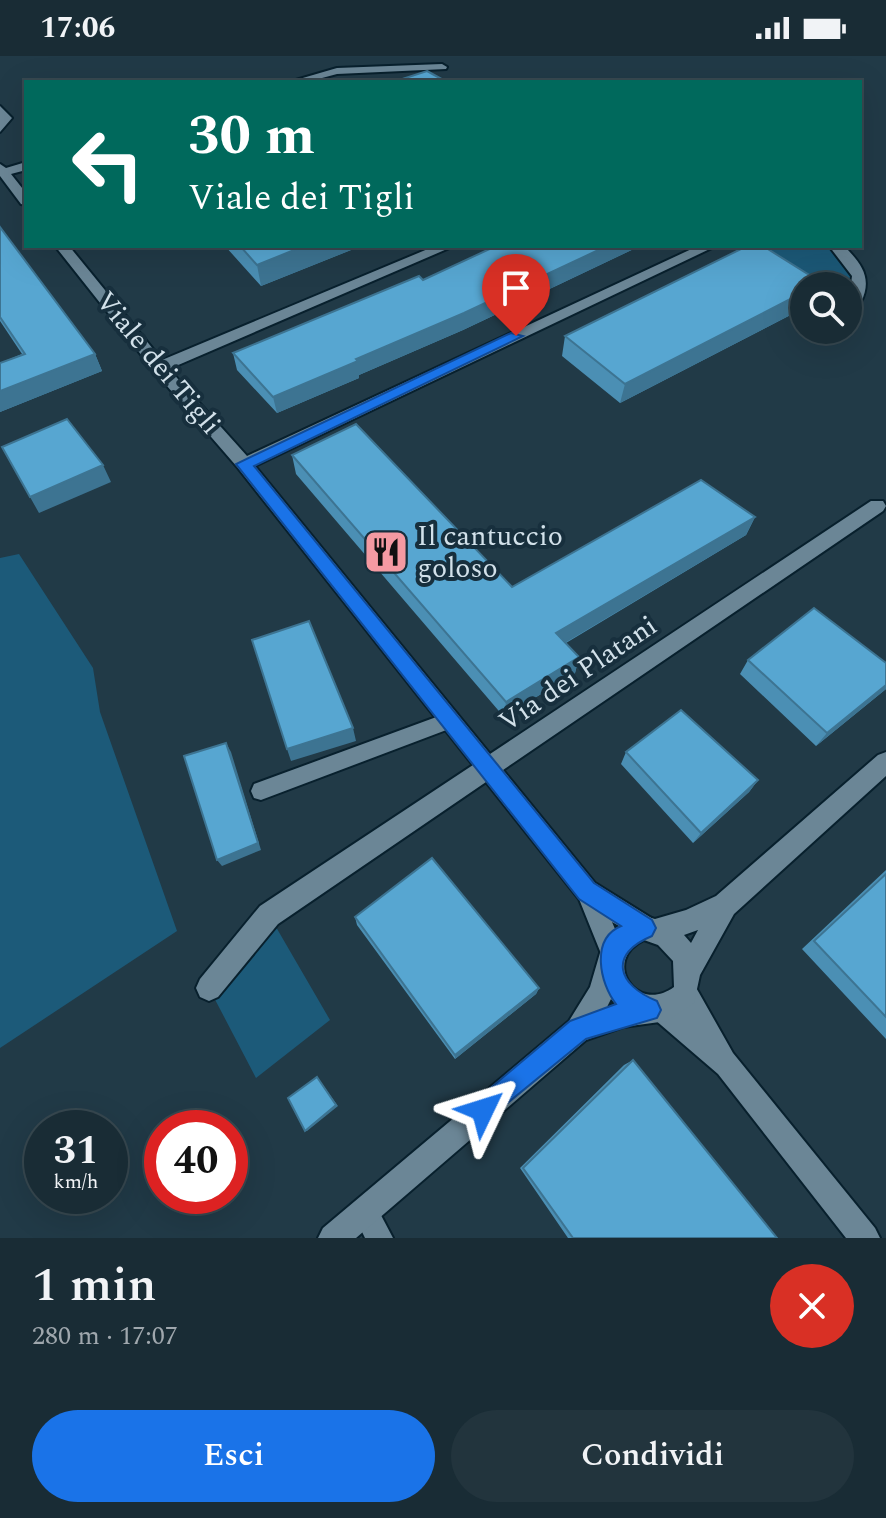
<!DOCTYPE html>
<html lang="it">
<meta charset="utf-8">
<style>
:root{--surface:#192c35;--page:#22343d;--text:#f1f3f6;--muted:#9fa7ad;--line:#374850;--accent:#1a73e8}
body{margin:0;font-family:Spectral,serif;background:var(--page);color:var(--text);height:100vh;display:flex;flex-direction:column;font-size:30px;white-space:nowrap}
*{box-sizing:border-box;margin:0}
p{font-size:26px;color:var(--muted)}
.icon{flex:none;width:44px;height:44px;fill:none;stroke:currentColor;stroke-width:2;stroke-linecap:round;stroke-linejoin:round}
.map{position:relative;height:1182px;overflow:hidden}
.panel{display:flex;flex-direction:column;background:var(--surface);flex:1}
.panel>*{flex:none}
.banner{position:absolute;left:24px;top:24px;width:838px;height:168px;border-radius:0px;box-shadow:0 8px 32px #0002,0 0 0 2px var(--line);background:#00695c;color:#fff;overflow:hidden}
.buttons{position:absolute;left:790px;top:216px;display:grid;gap:16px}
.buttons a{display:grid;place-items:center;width:72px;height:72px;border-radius:50%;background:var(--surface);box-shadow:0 8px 32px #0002,0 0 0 2px var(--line);font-size:40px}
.speed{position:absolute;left:24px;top:1054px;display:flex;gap:16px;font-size:40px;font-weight:700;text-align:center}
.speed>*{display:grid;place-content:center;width:104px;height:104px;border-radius:50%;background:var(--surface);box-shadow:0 8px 32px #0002,0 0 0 2px var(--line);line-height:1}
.speed small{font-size:20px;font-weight:400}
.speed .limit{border:12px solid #d22;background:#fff;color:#111}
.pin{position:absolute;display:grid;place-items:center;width:68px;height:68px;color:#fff;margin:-82px -34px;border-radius:50% 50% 50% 0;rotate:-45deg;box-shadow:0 0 8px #0007}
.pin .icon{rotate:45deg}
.me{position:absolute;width:88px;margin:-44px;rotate:49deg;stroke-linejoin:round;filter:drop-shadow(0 0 6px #0008)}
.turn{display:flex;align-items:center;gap:28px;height:168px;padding:0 32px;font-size:36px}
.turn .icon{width:104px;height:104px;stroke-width:2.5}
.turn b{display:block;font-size:56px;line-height:68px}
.round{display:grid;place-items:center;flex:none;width:84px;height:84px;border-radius:42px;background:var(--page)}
.overview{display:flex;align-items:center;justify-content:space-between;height:136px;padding:0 32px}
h1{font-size:48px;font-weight:600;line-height:60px}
.button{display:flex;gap:16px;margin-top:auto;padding:16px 32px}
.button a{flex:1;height:92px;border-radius:48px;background:var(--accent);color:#fff;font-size:32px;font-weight:600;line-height:92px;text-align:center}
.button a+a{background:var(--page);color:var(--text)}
.status{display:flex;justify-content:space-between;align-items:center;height:56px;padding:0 40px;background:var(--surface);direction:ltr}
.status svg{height:22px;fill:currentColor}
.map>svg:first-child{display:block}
.green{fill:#1c5a79}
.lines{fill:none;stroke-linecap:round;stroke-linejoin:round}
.lane-casing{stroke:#08202d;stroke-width:4}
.street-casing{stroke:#08202d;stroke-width:4}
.secondary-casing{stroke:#08202d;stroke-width:4}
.lane{fill:#6b8696;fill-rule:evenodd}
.street{fill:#6b8696;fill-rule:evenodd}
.secondary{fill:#6b8696;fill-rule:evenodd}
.wall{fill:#4b8fb4}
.shaded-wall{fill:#3d7492}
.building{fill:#57a6d1;stroke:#3d7492;stroke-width:2}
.route{fill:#1a73e8;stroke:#114b97;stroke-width:2}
.labels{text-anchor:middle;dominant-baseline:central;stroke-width:8;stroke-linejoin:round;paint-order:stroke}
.street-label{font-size:28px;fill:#d2e1ea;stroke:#172f3d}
.poi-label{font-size:28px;fill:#d2e1ea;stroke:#172f3d;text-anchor:start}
</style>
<div class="status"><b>17:06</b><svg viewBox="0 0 49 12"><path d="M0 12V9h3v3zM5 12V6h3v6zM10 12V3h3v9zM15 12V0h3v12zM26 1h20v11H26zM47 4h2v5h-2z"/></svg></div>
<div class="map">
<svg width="886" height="1182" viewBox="0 0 886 1182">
<rect width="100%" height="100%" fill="#213a47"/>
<path class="green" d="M751 190H830L850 214 856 227 848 246V230H816Z
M19 498 93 612 100 656 177 875 0 992V502Z
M269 859 330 964 256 1022 209 932Z"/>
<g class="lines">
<g class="lane-casing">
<path id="lane" d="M450 656 457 658 460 664 457 670 261 744 254 742 251 735 254 728Z
M365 1142 374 1146 393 1182H365L352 1155 356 1146Z"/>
</g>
<g class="street-casing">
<path id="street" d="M442 8 447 11 446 13 337 18 307 26H289L337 12Z
M0 50 12 62 0 76Z
M26 106V114L11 118 26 137V149L21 148 0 120V108L6 112Z
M55 190H69L162 304 435 190H454L169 313 247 400 698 190H716L255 410 490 698 871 445H883L886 450 883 455 503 714 595 827 653 863 656 872 653 881 644 884 612 866 625 896 622 905 613 908 604 905 579 843 486 726 278 868 218 941 209 945 200 941 196 932 200 923 260 850 473 709 238 412 154 315Z
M829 190H844C861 207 873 222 861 246L849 243 852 220Z
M685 924 694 928 733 997 875 1172 880 1182H846L718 1018 654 963 650 954 654 945 663 941 678 950 672 937 676 928Z"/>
</g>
<g class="secondary-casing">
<path id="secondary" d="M886 696V720L734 858 700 919 694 947 667 965 623 971 586 984 356 1182H318L323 1172 569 965 590 931 600 897 614 873 644 860 655 863 686 854 716 840 878 699ZM698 874 691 887 684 879ZM644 884 658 889 673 905 674 931C636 959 601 904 644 884ZM611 943 615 948 607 951Z"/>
</g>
<use href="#lane" class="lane"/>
<use href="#street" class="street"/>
<use href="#secondary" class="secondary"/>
</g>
<path class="wall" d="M0 171 95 298 102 315 0 356V307L22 298 0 265Z
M225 190H361L261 230Z
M496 190H640L463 274 359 319V322L277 357 237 314 233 297 423 224Z
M804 230V252L620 347 562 300 565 280Z
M292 399 512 531 755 461 746 479 566 587 579 601 575 617 504 661 296 418Z
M748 604 886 607V633L816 690 740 618Z
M626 696 758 724 749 736 693 787 621 708Z
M886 814V983L802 893Z
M355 861 539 932 536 938 455 1003 357 869Z
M633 1004 777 1182H568L520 1112 624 1009Z"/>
<path class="shaded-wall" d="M304 190H361L261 230 257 209Z
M607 190H640L463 274 359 319V322L277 357 273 341Z
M804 236V252L620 347 625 328Z
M95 298 102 315 0 356V335Z
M103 409 111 426 39 457 30 441Z
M755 461 746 479 553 594 556 577Z
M579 601 575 617 504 661 506 646Z
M886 629V633L816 690 827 677Z
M353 672 356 685 291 705 287 693Z
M226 687 231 696 261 794 222 810 217 804Z
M758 724 749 736 693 787 701 777Z
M539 932 536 938 455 1003V999Z
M317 1021 338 1050 307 1075H305Z"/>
<path class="building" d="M427 15 447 26H393Z
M0 171 95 298 0 335V307L25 298 0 261Z
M240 190H304L257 209Z
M496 190H607L464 257 356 303 358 305 273 341 233 297 419 220 423 224Z
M747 190H763L822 227 816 230H804V236L625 328 565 280Z
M67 363 103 409 30 441 2 391Z
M356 368 512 531 701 424 755 461 556 577 579 601 506 646 292 399Z
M814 552 886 607V629L827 677 748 604Z
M309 565 353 672 287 693 252 584Z
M681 654 758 724 701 777 626 696Z
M226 687 258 787 217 804 184 700Z
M432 802 539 932 455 999 355 861Z
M886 818V961L814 885Z
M633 1004 777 1182H573L523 1112Z
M317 1021 336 1049 305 1075 288 1042Z"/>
<path class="route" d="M511 277 523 280 254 410 594 827 652 864 656 872 652 880C608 898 617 929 657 945L661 954 657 962 586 983 483 1067 475 1063 471 1054 475 1045 570 965 616 948C600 928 590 883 621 870L579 843 236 408Z"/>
<defs>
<g id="restaurant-square" transform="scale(2.3)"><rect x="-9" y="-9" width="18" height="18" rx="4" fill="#f49aa2" stroke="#172f3d"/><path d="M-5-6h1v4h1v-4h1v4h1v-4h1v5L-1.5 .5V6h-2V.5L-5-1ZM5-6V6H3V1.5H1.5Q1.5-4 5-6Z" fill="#111"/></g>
</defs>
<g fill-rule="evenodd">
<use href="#restaurant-square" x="386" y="496"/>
</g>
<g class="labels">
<g class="street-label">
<text transform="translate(158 307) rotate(50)">Viale dei Tigli</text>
<text transform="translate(578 618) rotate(-34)">Via dei Platani</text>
</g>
<g class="poi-label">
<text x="417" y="480">Il cantuccio<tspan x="417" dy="32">goloso</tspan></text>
</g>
</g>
</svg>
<div class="buttons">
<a><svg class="icon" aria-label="search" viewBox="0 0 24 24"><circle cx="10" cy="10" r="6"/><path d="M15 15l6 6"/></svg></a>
</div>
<div class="speed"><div>31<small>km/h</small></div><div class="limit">40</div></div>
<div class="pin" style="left:516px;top:280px;background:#d93025"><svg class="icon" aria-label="arrive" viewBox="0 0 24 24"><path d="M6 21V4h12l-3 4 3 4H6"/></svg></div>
<svg class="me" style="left:483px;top:1054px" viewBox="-20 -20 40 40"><path d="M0-17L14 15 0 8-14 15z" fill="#1a73e8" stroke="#fff" stroke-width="4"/></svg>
<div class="banner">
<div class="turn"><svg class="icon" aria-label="left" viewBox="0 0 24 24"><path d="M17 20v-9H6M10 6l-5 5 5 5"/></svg><div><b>30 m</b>Viale dei Tigli</div></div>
</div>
</div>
<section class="panel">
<div class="overview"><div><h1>1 min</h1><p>280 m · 17:07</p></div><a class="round" style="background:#d93025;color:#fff"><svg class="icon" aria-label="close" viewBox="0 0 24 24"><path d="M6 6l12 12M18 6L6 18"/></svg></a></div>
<div class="button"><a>Esci</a><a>Condividi</a></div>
</section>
